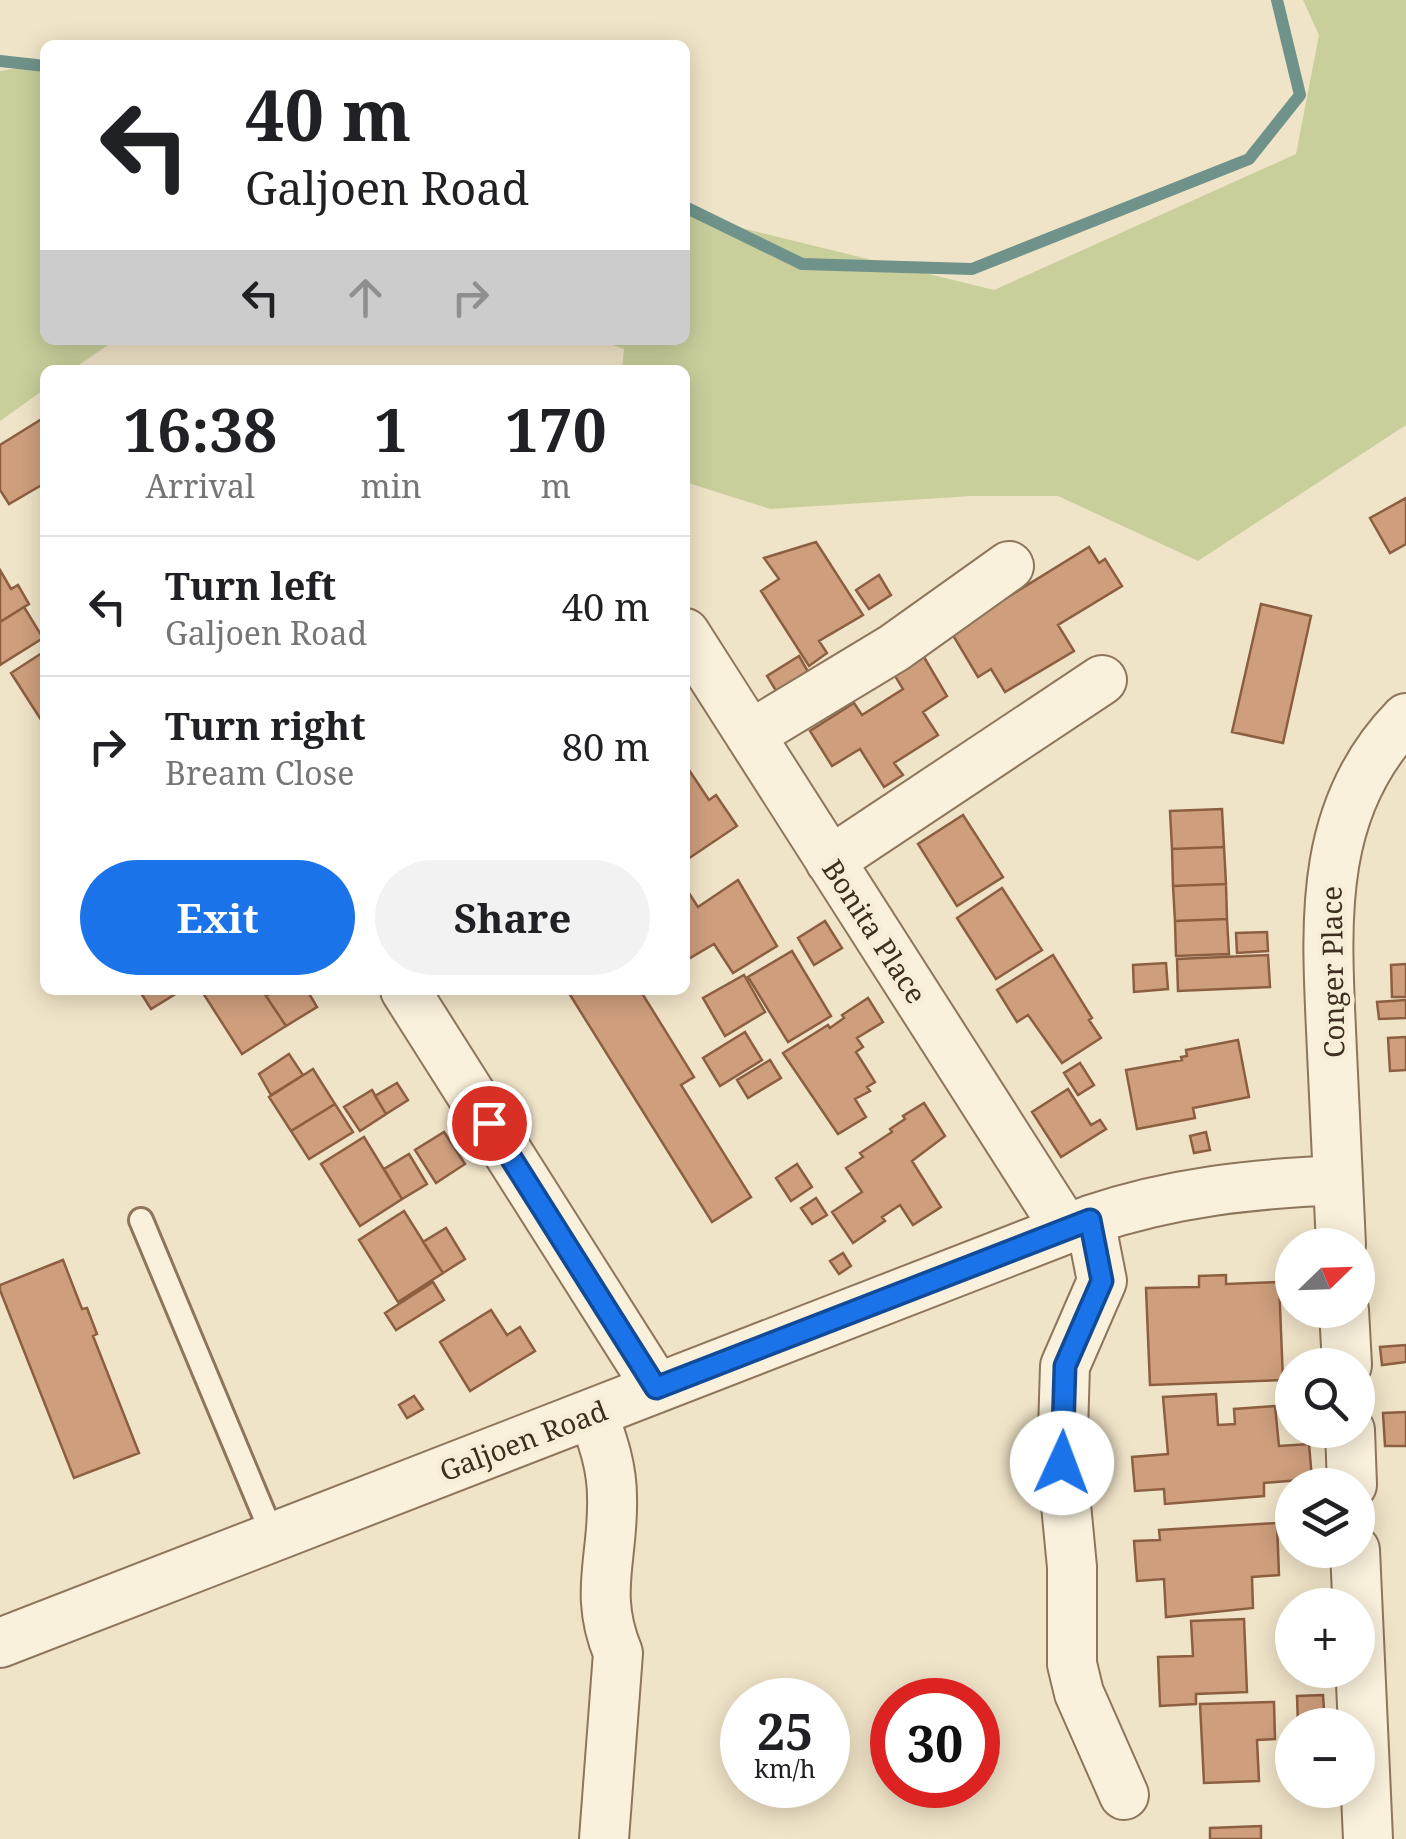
<!DOCTYPE html>
<meta charset="utf-8">
<style>
:root{--surface:#fff;--page:#f2f2f2;--text:#202124;--muted:#757577;--line:#e0e0e0;--accent:#1a73e8}
body{margin:0;font-family:"Noto Serif",serif;background:var(--page);color:var(--text);height:100vh;display:flex;flex-direction:column;font-size:38px;white-space:nowrap}
*{box-sizing:border-box;margin:0}
p{font-size:32px;color:var(--muted)}
.icon{flex:none;width:55px;height:55px;fill:none;stroke:currentColor;stroke-width:2;stroke-linecap:round;stroke-linejoin:round}
.map{position:relative;flex:1;overflow:hidden}
.details{position:absolute;left:40px;top:365px;width:650px;height:630px;display:flex;flex-direction:column;background:var(--surface);border-radius:15px;box-shadow:0 5px 25px #0003}
.details>*{flex:none}
.top-card{position:absolute;left:40px;top:40px;width:650px;height:305px;border-radius:15px;box-shadow:0 5px 25px #0003;background:#fff;color:var(--text);overflow:hidden}
.needle{width:65px;rotate:67deg}
.buttons{position:absolute;left:1275px;top:1228px;display:grid;gap:20px}
.buttons a{display:grid;place-items:center;width:100px;height:100px;border-radius:50%;background:var(--surface);box-shadow:0 5px 25px #0003;font-size:50px}
.speed{position:absolute;left:720px;top:1678px;display:flex;gap:20px;font-size:50px;font-weight:700;text-align:center}
.speed>*{display:grid;place-content:center;width:130px;height:130px;border-radius:50%;background:var(--surface);box-shadow:0 5px 25px #0003;line-height:1}
.speed small{font-size:25px;font-weight:400}
.speed .limit{border:15px solid #d22;background:#fff;color:#111}
.pin{position:absolute;display:grid;place-items:center;width:85px;height:85px;color:#fff;margin:-42px;border:5px solid #fff;border-radius:50%;box-shadow:0 2px 10px #0007}
.me{position:absolute;width:110px;margin:-55px;rotate:2deg;stroke-linejoin:round;filter:drop-shadow(0 0 8px #0008)}
.turn{display:flex;align-items:center;gap:35px;height:210px;padding:0 40px;font-size:45px}
.turn .icon{width:130px;height:130px;stroke-width:2.5}
.turn b{display:block;font-size:70px;line-height:85px}
.lanes{display:flex;align-items:center;height:95px;padding:0 40px;background:#0003;justify-content:center;gap:50px;direction:ltr}
.lanes .off{opacity:.35}
.eta{display:flex;justify-content:space-evenly;align-items:center;height:170px;text-align:center}
.eta b{font-size:60px;font-weight:700;line-height:70px}
.button{display:flex;gap:20px;margin-top:auto;padding:20px 40px}
.button a{flex:1;height:115px;border-radius:60px;background:var(--accent);color:#fff;font-size:40px;font-weight:700;line-height:115px;text-align:center}
.button a+a{background:var(--page);color:var(--text)}
ul{padding:0;list-style:none}
li{display:flex;align-items:center;gap:30px;height:140px;padding:0 40px;border-top:2px solid var(--line)}
li div{flex:1}
li b{display:block;font-size:38px}
li em{font-style:normal}
.map>svg:first-child{display:block}
.green{fill:#c9cf9b}
.lines{fill:none;stroke-linecap:round;stroke-linejoin:round}
.stream{stroke:#6f938a;stroke-width:12}
.building{fill:#cf9f7d;stroke:#8d5f41;stroke-width:2.5}
.service-casing{stroke:#8d765c;stroke-width:28}
.minor-casing{stroke:#8d765c;stroke-width:52}
.service{stroke:#faf1dc;stroke-width:22}
.minor{stroke:#faf1dc;stroke-width:48}
.route-casing{stroke:#114b97;stroke-width:25}
.route{stroke:#1a73e8;stroke-width:18}
.labels{text-anchor:middle;dominant-baseline:central;stroke-width:9;stroke-linejoin:round;paint-order:stroke}
.street-label{font-size:28px;fill:#3d2e20;stroke:#f7eed8}
</style>
<div class="map">
<svg width="1406" height="1839" viewBox="0 0 1406 1839">
<rect width="100%" height="100%" fill="#f0e4c8"/>
<path class="green" d="M1303 0H1406V425L1198 561 1058 496H972L770 509 685 482V370H622L624 349 598 340H685V214L994 290 1296 154 1319 35Z
M39 65 45 67V340H115L72 370H45V389L0 421V71Z"/>
<g class="lines">
<path class="stream" d="M0 61 45 66
M685 207 802 264 972 269 1249 159 1300 95 1277 0"/>
</g>
<path class="building" d="M45 417V483L9 504 0 490V445Z
M1406 498V544L1390 553 1370 518Z
M816 542 863 615 819 641 827 653 809 666 761 591 779 579 764 558Z
M1089 547 1099 563 1105 559 1122 586 1058 625 1074 651 1005 692 991 669 978 677 951 632Z
M0 570 11 589 18 585 29 604 0 622Z
M879 575 891 595 869 609 856 590Z
M1261 604 1311 616 1283 743 1232 732Z
M24 607 43 638 0 665V622Z
M45 651V726L11 673Z
M799 656 810 675 778 694 767 676Z
M924 657 947 696 923 712 938 735 894 763 903 775 884 787 860 749 832 766 810 731 854 703 862 715 903 689 895 676Z
M689 770 709 800 716 795 737 826 685 861V773Z
M1222 809 1224 847 1172 849 1170 811Z
M963 815 1003 877 957 906 918 844Z
M1224 847 1226 884 1173 886 1172 849Z
M738 880 777 946 733 973 714 944 685 961V887L698 907Z
M1226 884 1227 919 1175 921 1173 886Z
M1002 888 1042 950 996 979 957 918Z
M1227 919 1229 954 1176 956 1175 921Z
M825 921 842 948 814 965 798 938Z
M1267 932 1268 951 1237 953 1236 933Z
M792 951 831 1016 788 1042 748 977Z
M1053 955 1092 1018 1089 1020 1101 1038 1062 1063 1028 1015 1017 1022 997 990Z
M1268 955 1270 987 1178 991 1177 959Z
M1166 963 1168 989 1134 992 1133 965Z
M1406 964V997H1392L1391 965Z
M744 975 765 1012 725 1036 703 998Z
M139 990H182L151 1009Z
M209 990H262L286 1026 242 1054 203 993Z
M276 990H307L317 1007 286 1026 266 996Z
M567 990H640L694 1077 681 1085 751 1197 712 1222Z
M868 998 883 1022 857 1038 863 1047 856 1052 875 1082 867 1087 870 1091 855 1099 866 1117 838 1134 783 1053 828 1025 830 1028 844 1018 842 1015Z
M1406 1000V1018L1379 1019 1377 1002Z
M745 1032 762 1060 720 1086 703 1058Z
M1406 1037V1070L1390 1071 1388 1038Z
M1238 1040 1249 1097 1193 1108 1195 1118 1137 1129 1126 1070 1182 1060 1181 1057 1187 1056 1186 1050Z
M289 1054 303 1075 271 1095 259 1074Z
M770 1060 781 1078 748 1098 737 1080Z
M1080 1063 1094 1085 1078 1095 1064 1073Z
M313 1069 335 1104 291 1131 269 1097Z
M397 1083 408 1100 386 1114 375 1096Z
M1068 1089 1091 1125 1100 1120 1106 1129 1061 1157 1032 1112Z
M372 1090 386 1114 360 1131 344 1107Z
M924 1103 945 1136 912 1161 941 1207 913 1225 900 1205 882 1217 885 1221 853 1243 832 1212 862 1192 846 1168 863 1157 860 1153 892 1132 890 1129 905 1119 903 1116Z
M335 1104 353 1132 309 1159 291 1131Z
M444 1132 465 1164 436 1183 415 1150Z
M1206 1132 1210 1150 1194 1153 1190 1136Z
M364 1137 402 1199 360 1226 321 1164Z
M409 1154 427 1184 402 1199 384 1169Z
M797 1164 812 1187 791 1201 776 1178Z
M816 1198 827 1215 812 1224 801 1208Z
M404 1211 443 1273 398 1302 359 1240Z
M446 1228 465 1259 443 1273 423 1242Z
M843 1253 851 1266 839 1274 830 1261Z
M63 1260 82 1309 87 1308 97 1334 93 1336 139 1453 74 1478 0 1290V1285Z
M1226 1275V1284L1279 1282 1283 1380 1150 1385 1146 1288 1199 1287V1276Z
M433 1282 444 1300 396 1330 385 1313Z
M491 1310 507 1335 520 1327 535 1351 470 1391 440 1342Z
M1406 1345V1362L1382 1365 1380 1347Z
M1216 1394 1218 1425 1235 1424 1234 1409 1275 1406 1279 1446 1309 1444 1312 1479 1264 1483V1496L1165 1504 1164 1489 1135 1491 1132 1457 1168 1454 1163 1397Z
M414 1396 423 1409 407 1418 399 1405Z
M1406 1412V1446H1385L1383 1413Z
M1277 1523 1279 1575 1252 1577 1253 1608 1166 1617 1164 1579 1137 1581 1134 1541 1160 1540 1159 1530Z
M1244 1619 1247 1692 1196 1694V1704L1160 1706 1158 1657 1193 1656 1191 1621Z
M1323 1695 1325 1725H1298L1297 1696Z
M1274 1702 1275 1739 1257 1740 1259 1781 1204 1783 1200 1704Z
M1261 1826V1839H1210V1828Z"/>
<g class="lines">
<g class="service-casing">
<path id="service" d="M141 1220 273 1536"/>
</g>
<g class="minor-casing">
<path id="minor" d="M685 633 1065 1228
M750 735 894 648 1009 566
M830 861 1102 680
M405 990 657 1388
M1090 1220 1102 1281 1065 1366 1062 1463 1072 1567V1664L1079 1693 1124 1795
M1341 1245C1338 1181 1335 1117 1332 1052 1327 932 1314 812 1406 718
M1344 1310 1347 1365
M593 1413C603 1442 612 1467 612 1497 614 1557 593 1593 618 1653L604 1839
M1350 1430 1352 1485
M1355 1550 1368 1839
M0 1643 1090 1220C1173 1192 1252 1184 1338 1180"/>
</g>
<use href="#service" class="service"/>
<use href="#minor" class="minor"/>
</g>
<g class="lines">
<g class="route-casing">
<path id="route" d="M489 1123 656 1388 1090 1220 1102 1281 1065 1366 1062 1463"/>
</g>
<use href="#route" class="route"/>
</g>
<g class="labels">
<g class="street-label">
<text transform="translate(875 931) rotate(57)">Bonita Place</text>
<text transform="translate(1332 972) rotate(-91)">Conger Place</text>
<text transform="translate(523 1440) rotate(-21)">Galjoen Road</text>
</g>
</g>
</svg>
<div class="buttons">
<a><svg class="needle" viewBox="-14 -14 28 28"><path d="M0-13l5 13h-10z" fill="#e53935"/><path d="M0 13l5-13h-10z" fill="#757577"/></svg></a>
<a><svg class="icon" aria-label="search" viewBox="0 0 24 24"><circle cx="10" cy="10" r="6"/><path d="M15 15l6 6"/></svg></a>
<a><svg class="icon" aria-label="layers" viewBox="0 0 24 24"><path d="M12 4l9 5-9 5-9-5zM3 14l9 5 9-5"/></svg></a>
<a>+</a>
<a>−</a>
</div>
<div class="speed"><div>25<small>km/h</small></div><div class="limit">30</div></div>
<div class="pin" style="left:489px;top:1123px;background:#d93025"><svg class="icon" aria-label="arrive" viewBox="0 0 24 24"><path d="M6 21V4h12l-3 4 3 4H6"/></svg></div>
<svg class="me" style="left:1062px;top:1463px" viewBox="-20 -20 40 40"><circle r="19" fill="#fff"/><path d="M0-13L10 11 0 6-10 11z" fill="#1a73e8"/></svg>
<div class="top-card">
<div class="turn"><svg class="icon" aria-label="left" viewBox="0 0 24 24"><path d="M17 20v-9H6M10 6l-5 5 5 5"/></svg><div><b>40 m</b>Galjoen Road</div></div>
<div class="lanes"><svg class="icon" aria-label="left" viewBox="0 0 24 24"><path d="M17 20v-9H6M10 6l-5 5 5 5"/></svg><svg class="icon off" aria-label="ahead" viewBox="0 0 24 24"><path d="M12 20V5M6 11l6-6 6 6"/></svg><svg class="icon off" aria-label="right" viewBox="0 0 24 24"><path d="M7 20v-9h11M14 6l5 5-5 5"/></svg></div>
</div>
<section class="details">
<div class="eta">
<div><b>16:38</b><p>Arrival</p></div>
<div><b>1</b><p>min</p></div>
<div><b>170</b><p>m</p></div>
</div>
<ul>
<li><svg class="icon" aria-label="left" viewBox="0 0 24 24"><path d="M17 20v-9H6M10 6l-5 5 5 5"/></svg><div><b>Turn left</b><p>Galjoen Road</p></div><em>40 m</em></li>
<li><svg class="icon" aria-label="right" viewBox="0 0 24 24"><path d="M7 20v-9h11M14 6l5 5-5 5"/></svg><div><b>Turn right</b><p>Bream Close</p></div><em>80 m</em></li>
</ul>
<div class="button"><a>Exit</a><a>Share</a></div>
</section>
</div>
